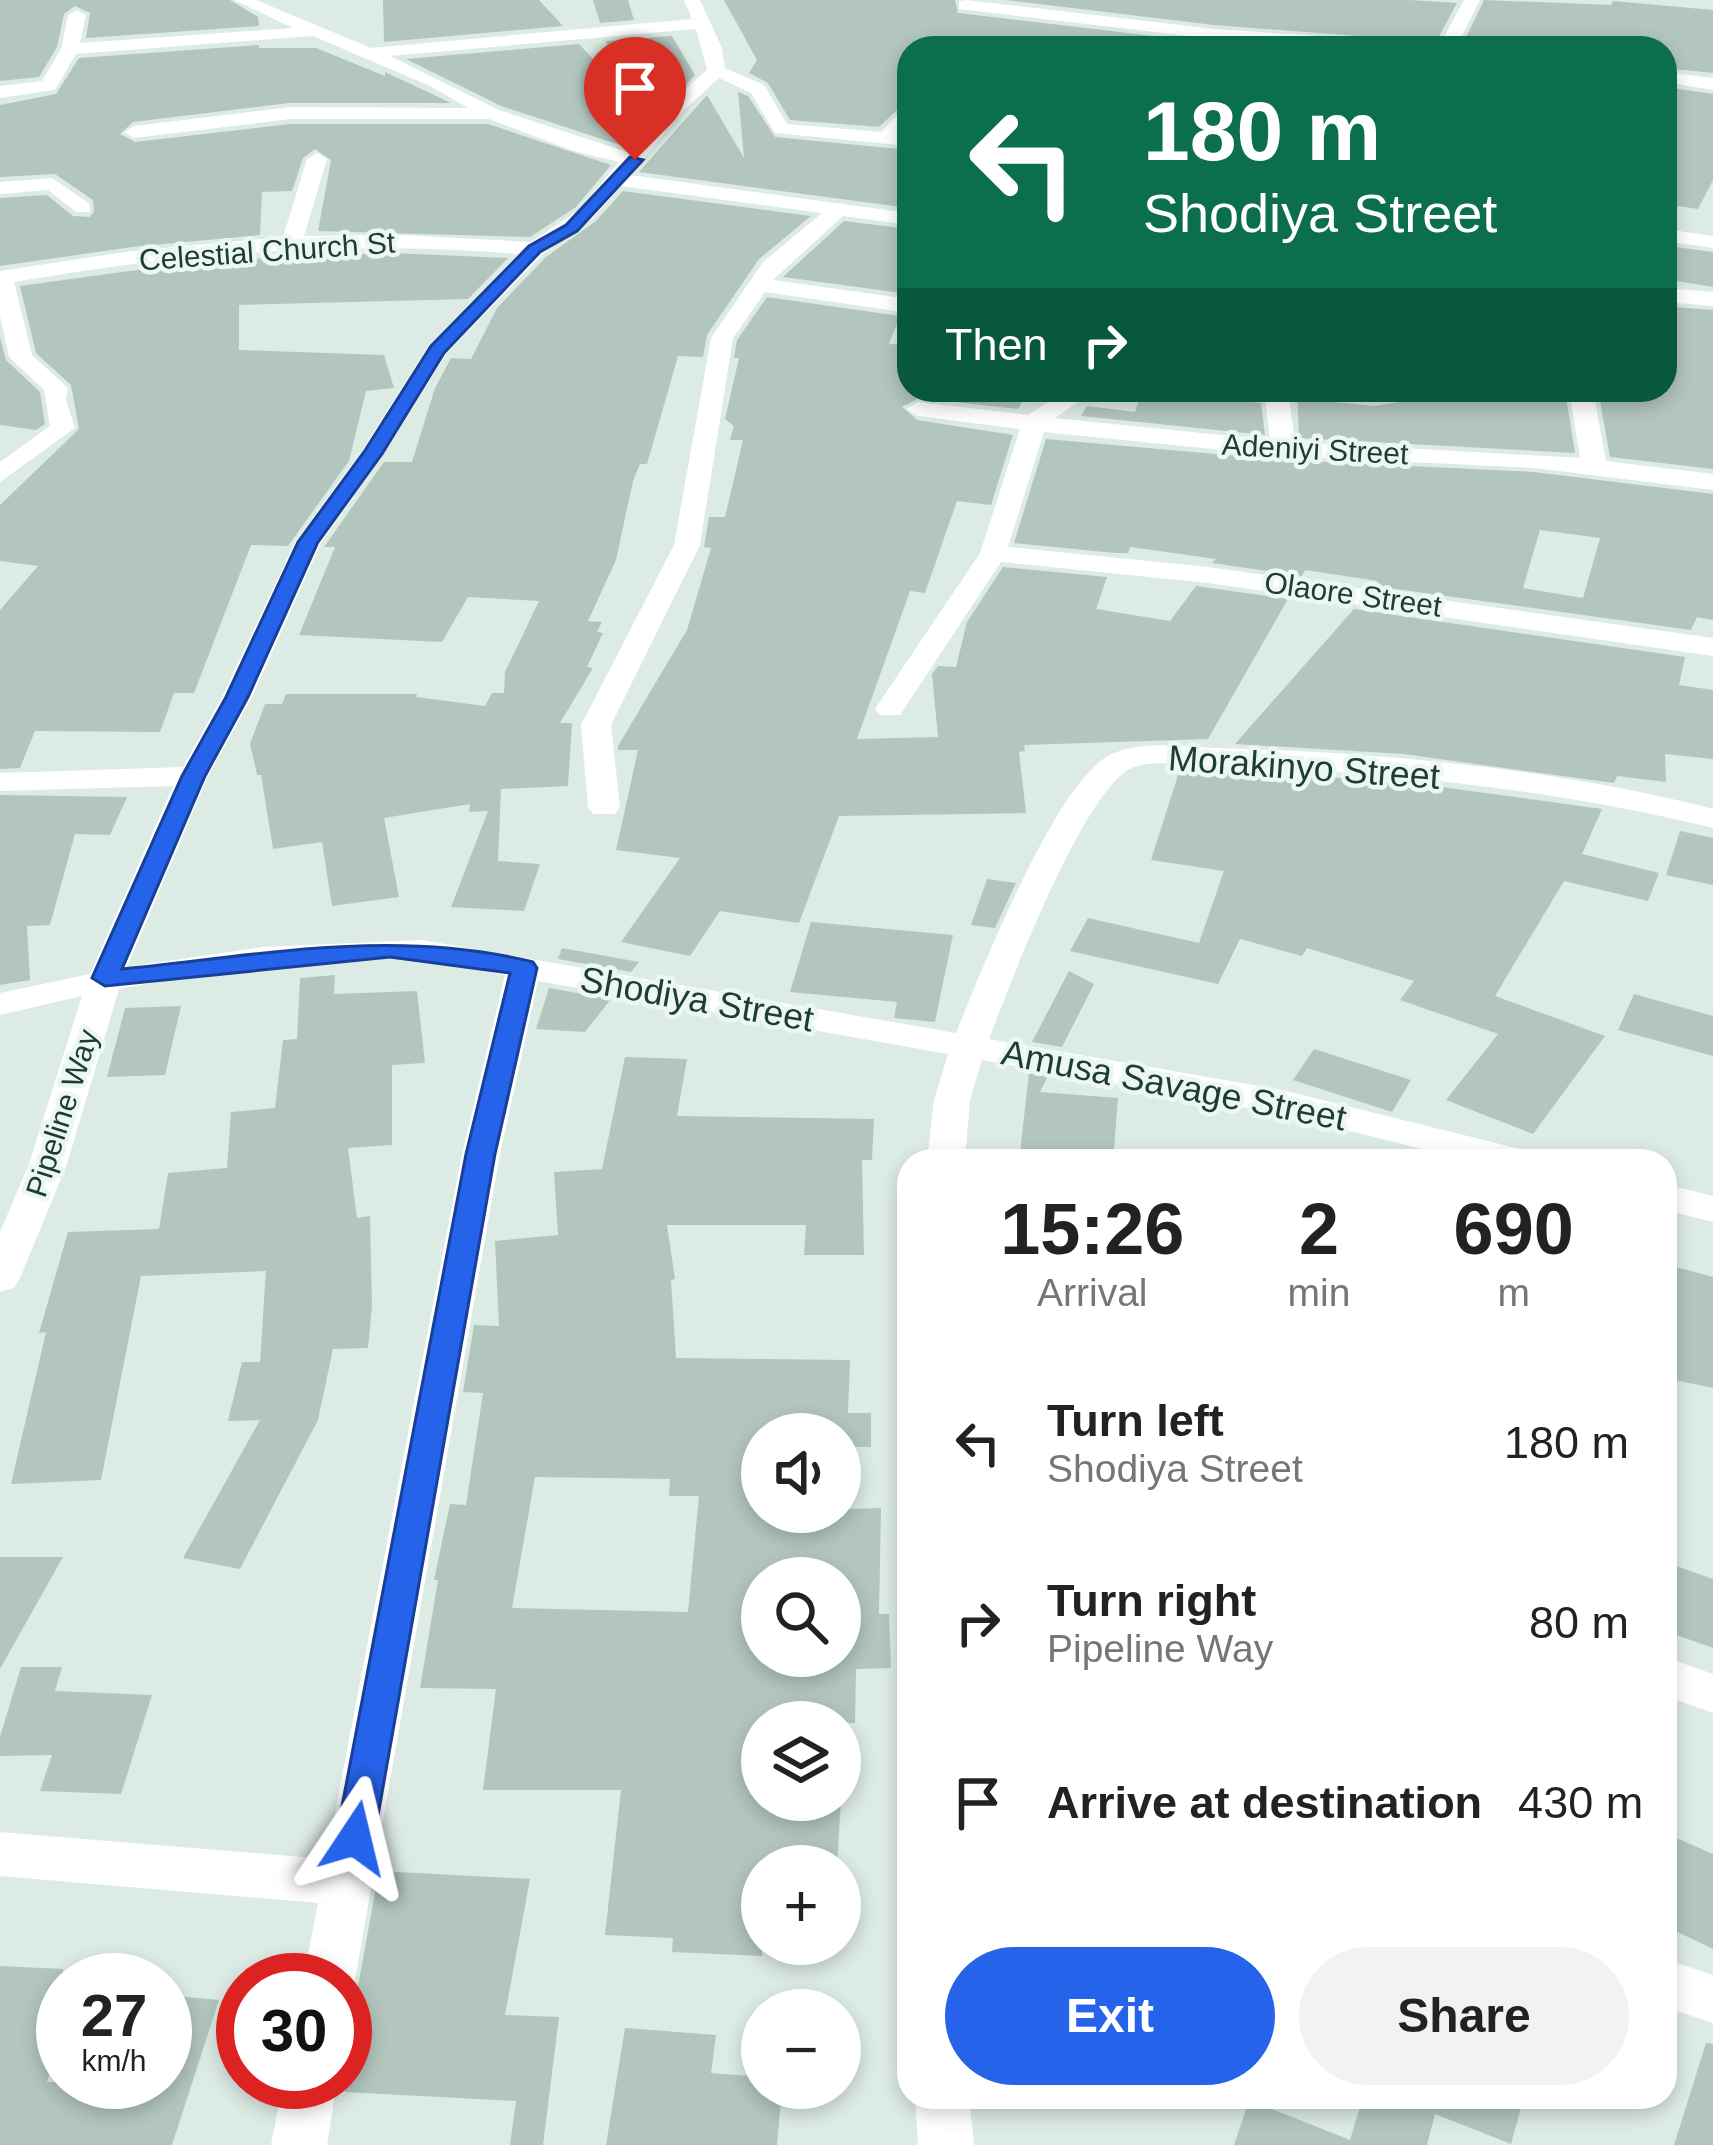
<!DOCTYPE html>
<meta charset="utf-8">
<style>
:root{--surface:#fff;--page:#f2f2f2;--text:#222;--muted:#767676;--accent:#2563eb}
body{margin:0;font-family:Helvetica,sans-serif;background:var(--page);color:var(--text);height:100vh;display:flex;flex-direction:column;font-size:45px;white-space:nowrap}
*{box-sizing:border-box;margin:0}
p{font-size:39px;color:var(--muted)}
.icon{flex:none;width:66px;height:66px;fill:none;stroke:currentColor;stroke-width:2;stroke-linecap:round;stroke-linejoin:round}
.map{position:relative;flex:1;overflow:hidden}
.sheet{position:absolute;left:897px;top:1149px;width:780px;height:960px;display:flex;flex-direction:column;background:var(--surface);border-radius:36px;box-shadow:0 6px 18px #0003}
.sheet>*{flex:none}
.banner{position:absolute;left:897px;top:36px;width:780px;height:366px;border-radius:36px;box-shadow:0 6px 18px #0003;background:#0b6e4f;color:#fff;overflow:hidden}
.controls{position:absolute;left:741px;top:1413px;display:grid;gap:24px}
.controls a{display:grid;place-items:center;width:120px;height:120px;border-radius:50%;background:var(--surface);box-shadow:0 6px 18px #0003;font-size:60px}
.speed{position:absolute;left:36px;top:1953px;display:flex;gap:24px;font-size:60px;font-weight:700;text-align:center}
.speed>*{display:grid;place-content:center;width:156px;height:156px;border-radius:50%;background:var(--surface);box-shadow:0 6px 18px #0003;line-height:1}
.speed small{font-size:30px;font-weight:400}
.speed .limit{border:18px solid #d22;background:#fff;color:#111}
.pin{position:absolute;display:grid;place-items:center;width:102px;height:102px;color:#fff;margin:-123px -51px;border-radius:50% 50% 50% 0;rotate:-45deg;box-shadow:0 0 12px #0007}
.pin .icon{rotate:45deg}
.me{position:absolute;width:132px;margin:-66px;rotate:10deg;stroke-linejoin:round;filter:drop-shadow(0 0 9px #0008)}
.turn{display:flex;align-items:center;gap:42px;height:252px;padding:0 48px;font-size:54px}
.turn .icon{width:156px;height:156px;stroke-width:2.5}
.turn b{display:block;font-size:84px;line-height:102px}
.then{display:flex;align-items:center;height:114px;padding:0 48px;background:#0003;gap:24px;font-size:45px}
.eta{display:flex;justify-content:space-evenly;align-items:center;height:204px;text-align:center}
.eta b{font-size:72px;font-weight:800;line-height:84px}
.button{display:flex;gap:24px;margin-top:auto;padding:24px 48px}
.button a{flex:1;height:138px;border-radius:72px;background:var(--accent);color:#fff;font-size:48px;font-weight:800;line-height:138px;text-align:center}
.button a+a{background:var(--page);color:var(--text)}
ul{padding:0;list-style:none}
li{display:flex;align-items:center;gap:36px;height:180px;padding:0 48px}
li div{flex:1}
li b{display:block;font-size:45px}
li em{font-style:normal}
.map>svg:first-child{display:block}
.building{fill:#b2c6be;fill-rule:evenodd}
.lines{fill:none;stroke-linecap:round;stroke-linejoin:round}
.street{fill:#fff;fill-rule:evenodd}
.route{fill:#2563eb;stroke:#184099;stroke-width:3}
.labels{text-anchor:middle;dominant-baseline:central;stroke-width:9;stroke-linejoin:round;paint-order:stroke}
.far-street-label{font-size:30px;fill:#1d3c34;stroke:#edf7f2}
.street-label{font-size:36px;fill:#1d3c34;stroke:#edf7f2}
</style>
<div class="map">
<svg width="1713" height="2145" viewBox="0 0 1713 2145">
<rect width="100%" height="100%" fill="#ddebe5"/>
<path class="building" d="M0 0H230L258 17 259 26 86 38 90 13 75 6 64 14 57 47 39 77 0 81Z
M383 0H539L563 26 384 42Z
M593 0H628L634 20 600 23Z
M724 0H955L958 13 1213 43 1326 48H909V99L879 127 790 120 768 83 749 73 757 60Z
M1005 0H1410L1457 3 1436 42 1214 25Z
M1484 0 1611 5 1613 1 1713 10V73L1665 68V48H1461Z
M672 36 695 75 626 147 501 106 406 59 579 44 623 91 606 41Z
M259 45V48H316L385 76V72L451 103H289L133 122 120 134 135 142 290 124H488L611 165 576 207 530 237 318 231 331 160 315 149 303 158 292 191 262 192 260 235 132 247 0 266V198L47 195 73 216 90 217 94 212 93 200 55 174 0 177V105L56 94 79 58Z
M1665 87 1713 94V180L1698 209 1665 204Z
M738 92 748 96 775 137 909 150V208L639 172 707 95 744 158Z
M623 191 811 216 759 259 707 335 703 357 678 356 647 464H640L633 481 616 560 588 621 602 622 597 632 603 633 587 667 593 668 560 723H572L568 786 501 789 498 861 540 864 524 911 451 907 488 811 469 812 470 804 384 818 399 897 332 906 322 842 273 849 261 775H257L250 744 265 704H282L286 694H417L416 697 485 706 492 693H504L505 672 539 601 468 597 442 642 299 635 335 547H324L384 462H412L435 388 451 358 471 359 497 308 546 257 596 221Z
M844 221 909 229V294L783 277Z
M1668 246 1713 252V287L1665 279Z
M391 253 508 258 468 299 239 305V350L384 355 394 388 366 391 349 461 288 546 251 545 194 693H174L160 732 35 731 20 768 0 769V610L38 566 0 561V505L79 429 71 385 36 353 20 286 203 261Z
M767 297 900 316 889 344 909 345V390H1029L1018 409 919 398 902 407 917 420 1013 435 991 505 957 501 925 593 910 591 857 739 938 737 932 674 938 666 956 667 967 622 1003 567 1107 577 1096 609 1170 621 1196 586 1288 599 1208 739 1024 745 1025 751 1019 752 1026 813 839 816 799 923 720 911 690 956 621 942 680 858 616 850 638 750H618V746L687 630 711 548 704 547 709 517H725L743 440H730L734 426 725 419 739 358H734L737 340Z
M1675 307 1713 310V469L1610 457 1598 390 1672 387 1666 322Z
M0 337 6 360 40 392 45 424 36 430 0 425Z
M1297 390H1313L1334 402 1374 406 1399 402 1409 395 1408 390H1565L1575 453 1299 438Z
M1141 393 1261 403 1265 435 1081 416 1087 406 1135 412Z
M1046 439 1283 460 1534 472 1713 494V620L1697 617 1691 630 1374 586 1378 581 1305 570 1302 576 1212 563 1216 559 1130 547 1128 553H1115L1014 543ZM1540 530 1600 538 1583 598 1523 588Z
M1354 609 1685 657 1679 685 1713 690V759L1665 754 1666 782 1617 776 1614 783 1403 754 1235 744Z
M1180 769 1397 781 1602 809 1582 854 1659 873 1648 901 1564 881 1495 996 1605 1036 1533 1134 1446 1100 1498 1034 1400 1000 1414 981 1307 948 1302 956 1240 939 1218 984 1070 951 1088 918 1199 943 1224 871 1151 860Z
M0 795 127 797 110 835 75 834 50 925 27 926 30 980 0 985Z
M1680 831 1713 838V885L1666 875Z
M987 879 1016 883 995 928 971 925Z
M811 922 953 935 935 1022 894 1018 897 1002 790 992Z
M562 948 639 962 631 972 558 959Z
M1069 971 1094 984 1062 1047 1032 1042Z
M335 975 334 994 417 991 425 1063 392 1065V1145L348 1148 357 1218 370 1216 372 1306 368 1348 333 1349 318 1420 240 1569 183 1558 260 1420 228 1421 242 1362H260L266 1271 141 1276 101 1480 11 1484 46 1332 39 1333 68 1232 159 1229 168 1173 227 1168 231 1112 275 1108 283 1040 297 1039 300 978Z
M549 988 611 999 585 1032 536 1029Z
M1634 994 1713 1016V1056L1618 1030Z
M181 1006 165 1075 107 1077 125 1008Z
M1314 1049 1411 1080 1392 1112 1293 1080Z
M625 1057 687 1059 677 1116 874 1119 872 1160H862L864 1255H804L806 1225H667L675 1279 671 1280 676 1358 850 1360 848 1413H871V1447H840V1434H762V1512L881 1508 879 1614H889L891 1668 856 1669 855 1723 762 1720V1800H841L837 1866H762V1956L672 1952 673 1938 605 1935 621 1790H483L496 1689 420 1688 438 1580H434L450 1504 466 1505 483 1393 463 1392 474 1325 499 1326 495 1241 558 1235 554 1172 602 1169ZM535 1477 670 1479 669 1496H699L688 1612 512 1608ZM762 1578H840V1656H762Z
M1029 1073 1048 1076 1040 1092 1118 1098 1113 1161H1019Z
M1665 1264 1713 1277V1388L1665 1378Z
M0 1557H63L0 1669Z
M1665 1562 1713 1579V1648L1665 1631Z
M21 1667H62L55 1691 152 1695 121 1794 40 1791 52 1755 0 1756V1737Z
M1665 1833 1713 1854V1949L1665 1926Z
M379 1871 530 1879 505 2015 559 2017 543 2145H510L516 2101 345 2092V2026L359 1981Z
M0 1966 63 1969V2031L47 2082H165V1995L219 2000 172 2145H0Z
M625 2028 716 2035 711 2073 762 2077V2088H782L777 2145H606Z
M1706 2043 1713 2044V2145H1674Z
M1363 2097H1524L1511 2144 1435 2114 1427 2145H1234L1249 2100 1350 2140Z"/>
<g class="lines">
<path class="street" d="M234 0H256L371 48 692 19 684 0H700L722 48 725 68 764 85 787 124 881 132 909 103V122L900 133 909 134V146L775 133 751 93 719 78 682 112 630 175 909 213V225L843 216 773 280 909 299V313L765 292 733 338 700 545 611 725 620 807 615 814H593L588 807 581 725 674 545 711 338 763 262 822 213 621 186 593 218 543 254 446 354 384 454 321 543 252 697 208 776 127 967 262 947 422 940 956 1033C981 972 1054 786 1108 756 1140 739 1183 747 1216 748 1375 752 1560 769 1713 809V828C1549 788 1375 770 1206 766 1182 766 1146 757 1125 772 1077 808 1012 979 989 1039L1282 1090 1532 1152 1538 1161H1470L1282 1114 982 1060 970 1100 965 1161H927L934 1100 948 1054 538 981 500 1154 355 1980 345 1998V1980H303L318 1903 0 1876V1832L326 1859 462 1154 505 975C478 970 450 963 423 960 324 951 216 971 119 989L67 1164 20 1278 14 1288 0 1292V1232L29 1164 82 996 0 1015V993L90 974 173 786 0 791V773L183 767 222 697 295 542 361 452 429 345 518 254C348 240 182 253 14 282L32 355 68 388 66 400 75 428 0 482V462L50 426 44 390 9 357 0 316V271L132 251 283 237 307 159 317 153 327 159 304 236 402 235 531 242 579 210 619 162 574 151 489 119H290L134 138 124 132 134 126 290 107 468 108 430 86 313 36 76 54 55 90 0 98V86L42 81 61 49 68 15 77 10 86 15 80 43 293 28ZM696 29 707 70 668 104 627 152 499 110 390 56Z
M966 0 1214 29 1429 43 1438 48 1214 39 959 9V1Z
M1464 0H1480L1456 48H1438Z
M1665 72 1713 78V90L1665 82Z
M52 178 90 204V212H76L48 190 0 194V182Z
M1665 229 1713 236V248L1665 241Z
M1665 288 1713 292V306L1665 302Z
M1067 390H1095L1055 418 1270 440 1264 390H1288L1295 442 1580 458 1569 390H1593L1606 461 1713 474V490L1534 468 1283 456 1044 432 1008 547 1208 567 1713 638V656L1208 583 1001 562 900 715H880L875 709 980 553 1020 429 918 416 906 409 918 402 1028 415Z
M1317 390H1402L1405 394C1389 407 1333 403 1317 390Z
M1665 1184 1713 1196V1222L1665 1210Z
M1665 1657 1713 1674V1713L1665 1696Z
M1665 1959 1713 1975V2023L1665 2007Z
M283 2082H337L327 2145H271Z
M915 2097H969L974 2145H918Z"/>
</g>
<path class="route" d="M630 157 643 160 577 231 540 252 444 353 382 454 318 542 248 697 205 776 122 969C262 955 395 928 533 962L537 968 495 1154 374 1838 368 1849 355 1854 342 1849 336 1838 466 1154 510 973 390 957 105 986 92 978 182 776 226 697 298 542 364 452 431 346 529 246 566 225Z"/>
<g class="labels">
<g class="far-street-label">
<text transform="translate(267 251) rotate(-4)">Celestial Church St</text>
<text transform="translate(1315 449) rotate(3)">Adeniyi Street</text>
<text transform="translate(1353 594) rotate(8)">Olaore Street</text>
<text transform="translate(62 1113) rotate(-72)">Pipeline Way</text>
</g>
<g class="street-label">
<text transform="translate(1304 767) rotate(4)">Morakinyo Street</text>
<text transform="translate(697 999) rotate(10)">Shodiya Street</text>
<text transform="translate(1174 1085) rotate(11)">Amusa Savage Street</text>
</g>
</g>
</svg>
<div class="controls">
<a><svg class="icon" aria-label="sound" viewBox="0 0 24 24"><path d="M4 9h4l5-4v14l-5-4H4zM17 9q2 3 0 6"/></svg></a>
<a><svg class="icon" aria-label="search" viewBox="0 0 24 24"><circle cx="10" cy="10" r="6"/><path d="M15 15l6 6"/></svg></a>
<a><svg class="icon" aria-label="layers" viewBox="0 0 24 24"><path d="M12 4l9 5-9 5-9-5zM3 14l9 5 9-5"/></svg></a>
<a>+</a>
<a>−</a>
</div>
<div class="speed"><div>27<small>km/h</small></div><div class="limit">30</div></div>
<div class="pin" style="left:635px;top:160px;background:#d93025"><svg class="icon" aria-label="arrive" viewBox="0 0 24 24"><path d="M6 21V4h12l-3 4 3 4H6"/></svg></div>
<svg class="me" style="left:355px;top:1838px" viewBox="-20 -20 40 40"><path d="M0-17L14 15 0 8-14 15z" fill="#2563eb" stroke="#fff" stroke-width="4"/></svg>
<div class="banner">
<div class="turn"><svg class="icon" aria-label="left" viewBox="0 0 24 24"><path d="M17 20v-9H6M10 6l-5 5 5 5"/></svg><div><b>180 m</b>Shodiya Street</div></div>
<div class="then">Then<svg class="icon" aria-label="right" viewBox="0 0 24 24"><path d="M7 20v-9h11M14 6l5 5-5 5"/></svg></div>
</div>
<section class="sheet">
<div class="eta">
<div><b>15:26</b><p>Arrival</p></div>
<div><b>2</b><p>min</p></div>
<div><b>690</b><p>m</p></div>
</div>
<ul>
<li><svg class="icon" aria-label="left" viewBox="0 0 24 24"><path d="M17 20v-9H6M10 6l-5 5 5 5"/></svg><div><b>Turn left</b><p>Shodiya Street</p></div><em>180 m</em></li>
<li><svg class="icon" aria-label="right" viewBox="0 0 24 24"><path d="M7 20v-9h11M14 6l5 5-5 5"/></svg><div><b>Turn right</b><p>Pipeline Way</p></div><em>80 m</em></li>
<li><svg class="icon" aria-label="arrive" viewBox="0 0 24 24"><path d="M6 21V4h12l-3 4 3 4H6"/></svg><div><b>Arrive at destination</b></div><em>430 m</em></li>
</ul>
<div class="button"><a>Exit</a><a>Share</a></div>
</section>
</div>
